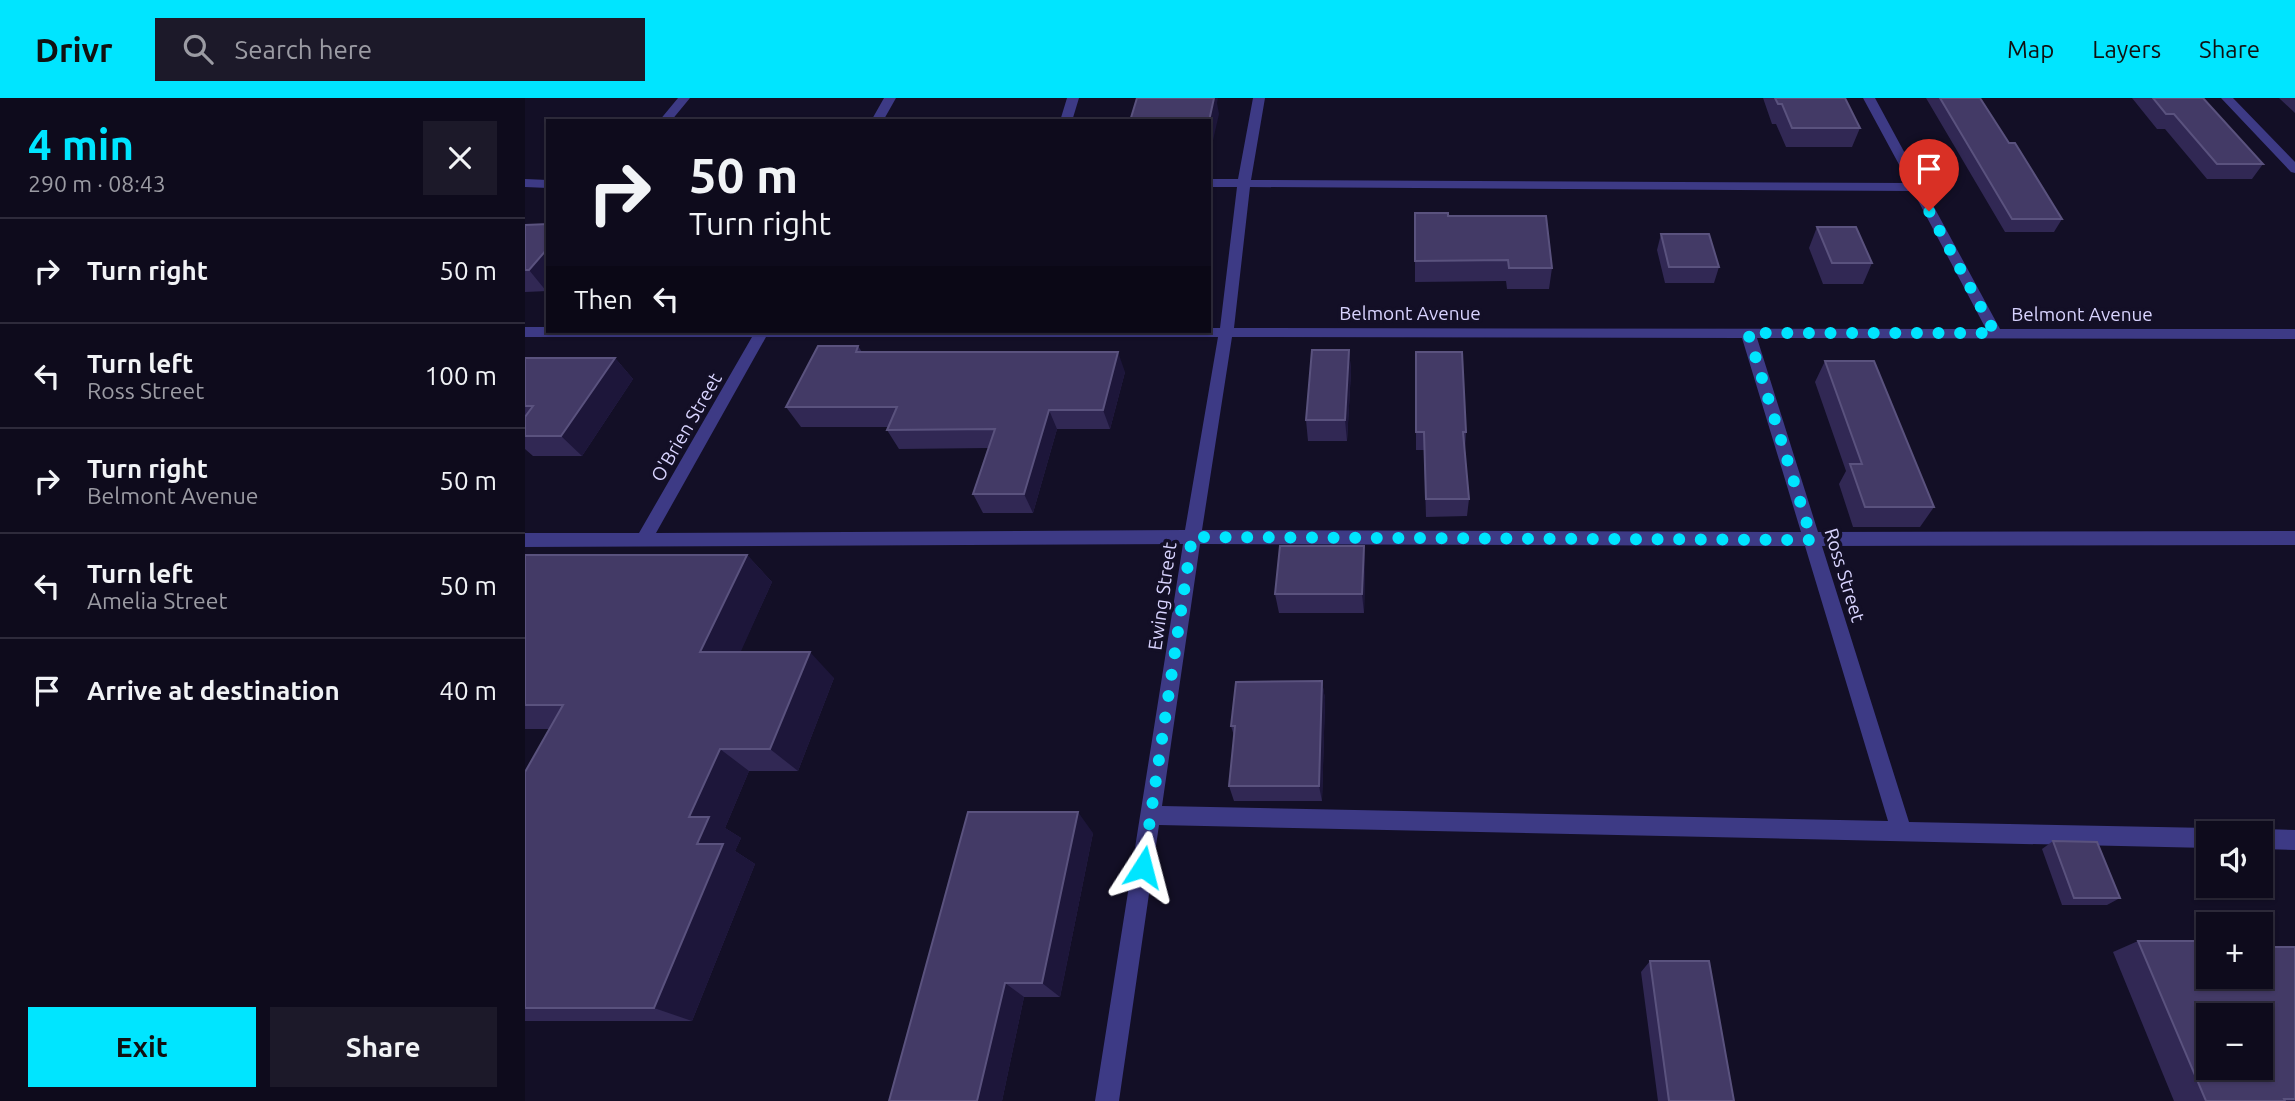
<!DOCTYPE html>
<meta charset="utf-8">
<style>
:root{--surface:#0e0b1c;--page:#1c1929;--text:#f1f3f6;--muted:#9b9ba3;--line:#2e2b3b;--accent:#00e5ff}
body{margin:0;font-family:Ubuntu,sans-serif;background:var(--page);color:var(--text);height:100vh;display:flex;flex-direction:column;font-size:26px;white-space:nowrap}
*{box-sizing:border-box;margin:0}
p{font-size:23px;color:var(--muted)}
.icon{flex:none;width:38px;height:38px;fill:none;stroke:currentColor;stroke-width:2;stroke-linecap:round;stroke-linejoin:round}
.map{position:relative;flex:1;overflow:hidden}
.panel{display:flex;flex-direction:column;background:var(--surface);width:525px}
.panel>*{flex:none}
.guide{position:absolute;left:21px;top:21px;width:665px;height:214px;border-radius:0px;box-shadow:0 2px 5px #0004,0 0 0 2px var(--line);background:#0e0b1c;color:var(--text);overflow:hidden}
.controls{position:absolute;left:1671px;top:723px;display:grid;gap:14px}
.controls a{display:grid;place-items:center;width:77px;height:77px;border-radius:0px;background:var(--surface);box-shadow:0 2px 5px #0004,0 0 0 2px var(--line);font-size:35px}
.pin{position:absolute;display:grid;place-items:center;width:60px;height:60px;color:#fff;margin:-72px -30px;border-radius:50% 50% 50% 0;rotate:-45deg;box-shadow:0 0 7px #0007}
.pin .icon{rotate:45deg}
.me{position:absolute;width:77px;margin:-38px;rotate:9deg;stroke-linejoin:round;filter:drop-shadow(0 0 5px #0008)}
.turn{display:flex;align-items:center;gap:24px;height:147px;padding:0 28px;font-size:32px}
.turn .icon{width:91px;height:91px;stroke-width:2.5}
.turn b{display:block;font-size:49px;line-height:60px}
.then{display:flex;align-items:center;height:66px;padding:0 28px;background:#0003;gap:14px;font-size:26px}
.round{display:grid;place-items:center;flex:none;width:74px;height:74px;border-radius:0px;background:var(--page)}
.overview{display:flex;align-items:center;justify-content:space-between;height:119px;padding:0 28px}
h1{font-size:42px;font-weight:600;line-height:52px;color:var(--accent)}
.cta{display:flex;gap:14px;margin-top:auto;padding:14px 28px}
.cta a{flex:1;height:80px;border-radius:0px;background:var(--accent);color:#111;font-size:28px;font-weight:600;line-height:80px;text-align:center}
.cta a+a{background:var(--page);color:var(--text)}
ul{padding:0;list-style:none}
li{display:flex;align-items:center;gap:21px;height:105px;padding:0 28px;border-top:2px solid var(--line)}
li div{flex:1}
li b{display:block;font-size:26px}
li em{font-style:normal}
header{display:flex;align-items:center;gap:42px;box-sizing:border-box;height:98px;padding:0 35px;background:var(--accent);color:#111}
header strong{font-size:33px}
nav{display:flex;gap:38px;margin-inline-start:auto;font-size:24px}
.search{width:490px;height:63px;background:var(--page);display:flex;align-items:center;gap:18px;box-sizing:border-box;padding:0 24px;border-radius:0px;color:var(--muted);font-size:26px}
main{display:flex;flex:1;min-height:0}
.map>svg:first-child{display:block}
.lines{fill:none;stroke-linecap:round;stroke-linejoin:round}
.minor{fill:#3d3a85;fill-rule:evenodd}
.wall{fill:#312854}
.shaded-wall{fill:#1d163a}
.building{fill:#433a66;stroke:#5a527e;stroke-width:2;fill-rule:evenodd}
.route{stroke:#00e5ff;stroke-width:12;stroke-dasharray:0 21.6}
.labels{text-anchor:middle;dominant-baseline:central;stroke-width:7;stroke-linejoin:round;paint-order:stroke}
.street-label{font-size:19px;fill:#d9d4ff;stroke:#130f26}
</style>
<header>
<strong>Drivr</strong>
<div class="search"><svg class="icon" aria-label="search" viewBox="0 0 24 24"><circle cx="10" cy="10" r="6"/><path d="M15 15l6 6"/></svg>Search here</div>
<nav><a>Map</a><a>Layers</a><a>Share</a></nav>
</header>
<main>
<section class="panel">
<div class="overview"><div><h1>4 min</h1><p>290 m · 08:43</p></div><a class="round"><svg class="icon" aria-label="close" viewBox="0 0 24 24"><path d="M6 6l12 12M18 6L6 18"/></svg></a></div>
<ul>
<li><svg class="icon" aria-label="right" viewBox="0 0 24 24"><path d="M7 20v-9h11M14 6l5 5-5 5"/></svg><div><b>Turn right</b></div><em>50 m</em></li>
<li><svg class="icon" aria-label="left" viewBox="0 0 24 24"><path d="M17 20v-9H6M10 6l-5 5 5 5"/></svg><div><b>Turn left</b><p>Ross Street</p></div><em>100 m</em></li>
<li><svg class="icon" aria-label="right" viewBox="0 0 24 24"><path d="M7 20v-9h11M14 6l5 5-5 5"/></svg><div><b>Turn right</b><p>Belmont Avenue</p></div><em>50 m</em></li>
<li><svg class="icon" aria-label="left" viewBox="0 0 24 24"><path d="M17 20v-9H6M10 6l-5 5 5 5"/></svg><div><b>Turn left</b><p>Amelia Street</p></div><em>50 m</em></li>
<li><svg class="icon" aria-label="arrive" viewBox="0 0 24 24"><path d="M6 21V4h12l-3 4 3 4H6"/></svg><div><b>Arrive at destination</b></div><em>40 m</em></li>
</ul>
<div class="cta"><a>Exit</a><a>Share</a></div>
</section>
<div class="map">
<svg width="1770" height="1003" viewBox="0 0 1770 1003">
<rect width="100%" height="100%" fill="#130f26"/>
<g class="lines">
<path class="minor" d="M153 0H165L146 23H134Z
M359 0H371L358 23H346Z
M542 0H554L547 23H535Z
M728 0H740L726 82 1384 85 1338 0H1350L1475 231H1770V241L1232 240 1293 434 1770 433V447L1297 448 1384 724 1684 730 1692 735H1684V750L634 727 594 1003H570L658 446 0 449V435H114L227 239H0V229H23V233H684V230H695L712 89H684V81H713ZM725 89 1388 93 1461 231 709 230ZM241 239H693L660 432 131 435ZM707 239 1217 240 1276 434 677 432ZM675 446 1280 448 1363 723 637 708Z
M1696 0H1708L1770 64V75L1766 74Z
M0 81 23 82V90L0 89Z
M1736 731 1770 732V752L1736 751V735H1728Z"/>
</g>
<path class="wall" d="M1238 0H1320L1335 30 1327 49H1261L1251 26H1247Z
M1401 0H1455L1484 45 1537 121 1529 134H1480Z
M1607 0H1678L1738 66 1727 81H1682L1640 31H1632Z
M1754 0H1770V15Z
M890 115 923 118 1027 170 1024 191H982L981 183 890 184Z
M23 126V193L0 194V127Z
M1292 129 1347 165 1338 186H1298L1284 150Z
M1136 136 1194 169 1189 185H1140L1132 152Z
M333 248 337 254 600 274 585 331H532L508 415H458L448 396 463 350 374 351 362 332 363 329H276L261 309Z
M824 252 826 273 822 343H783L781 322Z
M891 254 941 334 940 352 944 401 942 418 901 419 899 352H891Z
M0 260H90L108 281 57 358H8L0 351Z
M1300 263 1409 409 1395 429H1328L1314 386 1321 373 1290 284Z
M839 448 840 468 839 515H754L750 496Z
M0 457H222L247 484 215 554 309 580 273 673H224L200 730 216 740 210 753 230 766 167 923H0V674L24 631H0Z
M797 583 800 601 797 703H709L704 688 709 638 706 628Z
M568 735 535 899H499L477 1003H364Z
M1528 743 1595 800 1582 807H1537L1517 751Z
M1613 843 1684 878 1770 849V1003H1649L1588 854Z
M1125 863 1209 1003H1133L1116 874Z"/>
<path class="shaded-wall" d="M687 0H693L692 5 694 16 684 60V23Z
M23 150V193L22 194 4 172Z
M824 252 826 273 822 343 820 322Z
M593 254 600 274 585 331 578 312Z
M90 260 108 281 57 358 36 338Z
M524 312 532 331 508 415 499 396Z
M839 448 840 468 839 515 837 496Z
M222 457 247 484 204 580 175 554Z
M285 554 309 580 273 673 245 651Z
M797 583 800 601 797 703 794 688Z
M195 651 224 673 200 730 216 740 210 753 230 766 167 923 129 910 172 746 164 719Z
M553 714 568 735 535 899 517 885Z
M480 885 499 899 477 1003H452Z"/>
<path class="building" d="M612 0H689L684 23H605Z
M1250 0H1320L1335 30H1267L1257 6H1253Z
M1415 0H1455L1484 45H1490L1537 121H1487Z
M1628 0H1678L1738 66H1692L1649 16H1641Z
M890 115H923V118H1021L1027 170H984L983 162 890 163Z
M23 126V150L4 172H0V127Z
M1292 129H1331L1347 165H1307Z
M1136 136H1184L1194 169H1144Z
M293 248H333L331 254H593L578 312H524L499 396H448L470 331 362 332 372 309H261Z
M787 252H824L820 322H781Z
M891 254H937L941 334H938L944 401H901L899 334H891Z
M0 260H90L36 338H0V319L8 308H0Z
M1300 263H1349L1409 409H1340L1325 366H1337Z
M755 448H839L837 496H750Z
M0 457H222L175 554H285L245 651H195L164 719H184L172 746H198L129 910H0V674L38 607H0Z
M797 583 794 688H704L710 628H706L711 584Z
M443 714H553L517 885H480L452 1003H364Z
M1528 743 1572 744 1595 800H1549Z
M1613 843H1684V878H1736V849H1770V1001H1759L1760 1003H1681ZM1684 917H1736V970H1684Z
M1125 863H1184L1209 1003H1144Z"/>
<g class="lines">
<path class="route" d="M618 769 667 439 1287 442 1223 235H1470L1404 113"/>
</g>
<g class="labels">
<g class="street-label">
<text x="885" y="215">Belmont Avenue</text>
<text x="1557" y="216">Belmont Avenue</text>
<text transform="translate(161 329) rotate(-60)">O'Brien Street</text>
<text transform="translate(1320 477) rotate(73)">Ross Street</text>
<text transform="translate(637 498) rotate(-82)">Ewing Street</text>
</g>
</g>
</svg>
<div class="controls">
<a><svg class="icon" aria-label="sound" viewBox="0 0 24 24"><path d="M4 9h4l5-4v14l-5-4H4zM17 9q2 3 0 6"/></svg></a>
<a>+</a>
<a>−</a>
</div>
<div class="pin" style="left:1404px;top:113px;background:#d93025"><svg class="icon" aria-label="arrive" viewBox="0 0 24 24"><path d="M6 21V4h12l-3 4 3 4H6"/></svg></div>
<svg class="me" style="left:618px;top:769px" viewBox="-20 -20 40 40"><path d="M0-17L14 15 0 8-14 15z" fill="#00e5ff" stroke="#fff" stroke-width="4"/></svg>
<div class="guide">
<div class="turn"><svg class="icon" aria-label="right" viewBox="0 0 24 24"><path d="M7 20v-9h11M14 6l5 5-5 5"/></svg><div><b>50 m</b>Turn right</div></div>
<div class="then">Then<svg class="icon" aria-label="left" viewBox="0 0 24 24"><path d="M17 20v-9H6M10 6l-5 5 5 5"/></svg></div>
</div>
</div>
</main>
